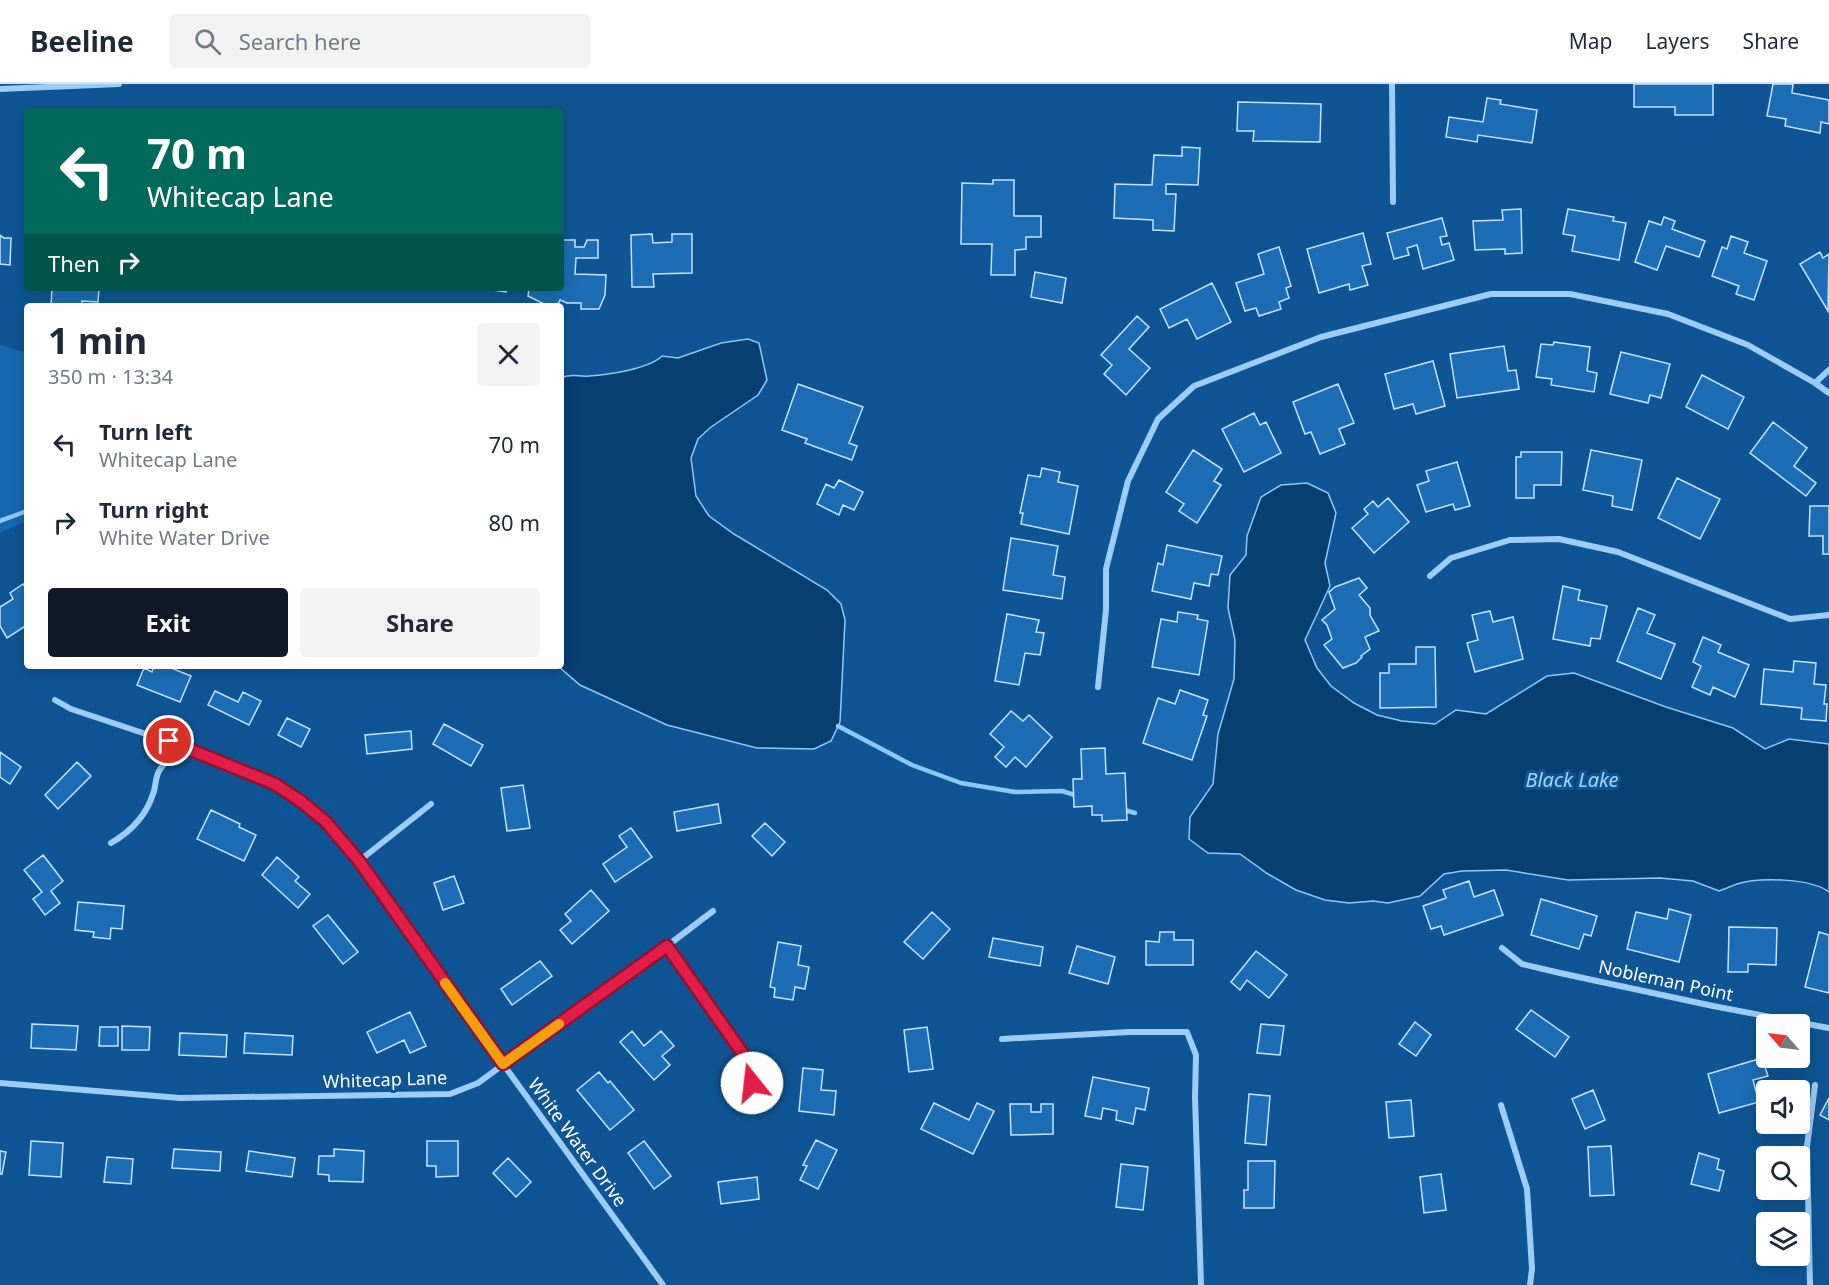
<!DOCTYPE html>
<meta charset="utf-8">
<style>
:root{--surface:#fff;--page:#f2f2f3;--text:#1f2937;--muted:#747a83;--line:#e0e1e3;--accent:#111827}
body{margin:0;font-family:"Noto Sans",sans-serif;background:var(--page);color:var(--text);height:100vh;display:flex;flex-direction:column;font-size:22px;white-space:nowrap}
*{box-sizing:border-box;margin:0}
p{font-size:20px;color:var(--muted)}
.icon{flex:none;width:33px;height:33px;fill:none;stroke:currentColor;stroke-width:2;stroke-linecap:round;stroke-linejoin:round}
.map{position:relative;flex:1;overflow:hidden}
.side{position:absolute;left:24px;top:219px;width:540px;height:366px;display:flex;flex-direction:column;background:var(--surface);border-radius:6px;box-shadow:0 3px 15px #0003}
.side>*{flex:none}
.guide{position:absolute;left:24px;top:24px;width:540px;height:183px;border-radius:6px;box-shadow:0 3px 15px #0003;background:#00695c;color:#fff;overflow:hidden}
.needle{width:39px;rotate:298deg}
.fabs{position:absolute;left:1756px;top:930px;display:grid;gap:12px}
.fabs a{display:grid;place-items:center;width:54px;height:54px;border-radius:6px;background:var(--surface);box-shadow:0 3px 15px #0003;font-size:30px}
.pin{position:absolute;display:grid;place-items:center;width:51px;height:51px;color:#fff;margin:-26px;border:3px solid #fff;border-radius:50%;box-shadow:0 2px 6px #0007}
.me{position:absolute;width:66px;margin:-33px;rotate:344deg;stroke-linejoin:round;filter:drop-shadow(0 0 4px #0008)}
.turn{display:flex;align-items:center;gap:21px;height:126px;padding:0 24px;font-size:27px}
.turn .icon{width:78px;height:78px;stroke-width:2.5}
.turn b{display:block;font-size:42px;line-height:51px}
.then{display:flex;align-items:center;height:57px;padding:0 24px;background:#0003;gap:12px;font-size:22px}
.round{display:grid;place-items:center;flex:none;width:63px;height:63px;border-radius:6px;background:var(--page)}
.overview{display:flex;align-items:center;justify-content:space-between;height:102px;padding:0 24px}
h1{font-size:36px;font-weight:700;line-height:45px}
.action{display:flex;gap:12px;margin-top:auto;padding:12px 24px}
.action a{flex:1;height:69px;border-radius:6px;background:var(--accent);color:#fff;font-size:24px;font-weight:700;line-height:69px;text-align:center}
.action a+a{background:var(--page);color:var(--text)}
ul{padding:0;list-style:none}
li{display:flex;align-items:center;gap:18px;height:78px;padding:0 24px}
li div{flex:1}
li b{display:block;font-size:22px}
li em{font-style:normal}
header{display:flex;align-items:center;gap:36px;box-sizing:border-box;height:84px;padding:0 30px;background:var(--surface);border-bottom:2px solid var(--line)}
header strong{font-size:28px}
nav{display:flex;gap:33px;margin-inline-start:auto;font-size:21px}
.search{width:420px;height:54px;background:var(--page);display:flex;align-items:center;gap:15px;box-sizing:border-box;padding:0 21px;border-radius:6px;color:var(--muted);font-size:22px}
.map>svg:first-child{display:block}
.green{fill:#1668b0}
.water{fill:#093e71;stroke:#8ec8f8;stroke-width:1.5}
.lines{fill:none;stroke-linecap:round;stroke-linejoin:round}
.stream{stroke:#8ec8f8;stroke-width:4.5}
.building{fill:#1c6db5;stroke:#c5e4fe;stroke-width:1.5}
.minor{stroke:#9dccf4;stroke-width:6}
.route-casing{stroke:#92132f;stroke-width:15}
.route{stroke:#e11d48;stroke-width:10}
.slow{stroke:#f59e0b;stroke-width:10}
.labels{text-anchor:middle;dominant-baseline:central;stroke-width:6;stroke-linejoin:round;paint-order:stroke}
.street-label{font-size:18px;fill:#fff;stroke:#0f5595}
.water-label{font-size:20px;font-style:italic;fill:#a9d5fb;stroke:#0f5595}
</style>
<header>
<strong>Beeline</strong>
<div class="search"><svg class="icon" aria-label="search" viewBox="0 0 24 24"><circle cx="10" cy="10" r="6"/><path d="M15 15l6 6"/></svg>Search here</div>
<nav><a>Map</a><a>Layers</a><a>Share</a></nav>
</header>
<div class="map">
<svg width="1829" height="1201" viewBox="0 0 1829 1201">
<rect width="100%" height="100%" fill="#0f5595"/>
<path class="green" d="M0 261 27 269V437L0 449Z"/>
<path class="water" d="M748 255 759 259 767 296 758 311 711 343 698 355 691 374 696 412 709 432 734 450 827 506 841 520 845 536 840 638 831 657 814 665 757 664 667 641 580 601 558 582H561V294C573 289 577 293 589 292 607 291 649 285 662 272L678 274 721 259Z
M1307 399 1328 409 1336 429 1325 479 1330 502 1305 556 1317 584 1331 602 1354 619 1377 631 1402 637 1435 640 1456 626 1486 630 1547 592 1574 589 1666 623 1733 644 1765 665 1789 655 1829 660V808C1811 794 1758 793 1737 800 1731 802 1725 805 1719 807L1693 797 1660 794 1568 796 1506 786 1462 787 1444 790 1420 812 1388 819 1373 817 1349 819 1325 816 1296 806 1268 790 1240 770 1208 769 1189 755 1190 733 1213 700 1218 650 1234 595 1235 556 1228 524 1230 491 1246 471 1247 452 1261 413 1281 401Z"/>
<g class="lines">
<path class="stream" d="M0 437 27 427
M838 642 912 681 961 699 1015 708 1062 707 1078 712
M1121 725 1135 729"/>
</g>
<path class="building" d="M1634 0H1713V31H1675V23H1634Z
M1773 0H1793L1792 9 1829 16V40L1821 38 1820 49 1785 42 1786 35 1767 32Z
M1487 14 1501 16 1500 20 1537 26 1532 59 1478 51 1477 58 1446 53 1449 33 1483 38Z
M1238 18 1321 20 1320 58 1253 57 1254 47H1237Z
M1182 63 1200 64 1198 101 1166 100V110H1176L1174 147 1153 146V136L1114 134 1115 100 1152 101 1154 71 1182 72Z
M993 96H1014V132H1041V153H1026V165L1015 166V191H991L992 160H961L962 99 993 100Z
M1521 125 1522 169 1505 170V165L1475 166 1473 137 1503 136 1502 126Z
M1568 125 1614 133 1613 137 1626 139 1619 176 1572 167 1575 152 1563 150Z
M1664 133 1675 137 1672 145 1705 157 1699 173 1666 162 1657 186 1635 178 1649 137 1661 141Z
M1442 134 1447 152 1440 153 1442 161 1449 159 1454 176 1423 185 1417 161 1407 164 1409 171 1394 175 1387 149Z
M1363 149 1371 180 1362 182 1368 201 1350 206 1349 200 1319 209 1307 165Z
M652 150 653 159 672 158V150H692V189L653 190 654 203H632L631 151Z
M0 151 4 154H11L10 181 0 180Z
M1731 152 1748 158 1744 169 1767 177 1754 216 1736 210 1739 202 1712 192 1722 163 1727 165Z
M561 156H575V163H584L587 156H598V174H576L575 190 606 191 605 211 599 225H581V219H567L560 216 557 222H548L528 212 529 204H561Z
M1279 163 1291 202 1286 204 1289 214 1279 218 1281 225 1259 232 1256 224 1245 227 1236 199 1264 190 1258 170Z
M1820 168 1823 174 1829 170 1828 227 1800 180Z
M1035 188 1066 194 1062 219 1031 213Z
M1212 199 1231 238 1197 255 1187 235 1169 244 1160 225Z
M52 204H99L98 218 82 217V222H51Z
M480 204H507L506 208Z
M1137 232 1149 243 1129 265 1150 284 1126 311 1104 290 1112 281 1101 271Z
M1554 258 1590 263 1587 287 1597 289 1594 308 1551 301 1552 295 1536 293 1541 260 1553 261Z
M1504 262 1508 287 1516 286 1519 305 1457 314 1450 270Z
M1621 268 1670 280 1661 314 1650 311 1648 319 1610 310Z
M1433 277 1445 322 1416 330 1413 320 1394 325 1385 290Z
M1702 291 1744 313 1728 345 1686 323Z
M798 300 863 323 849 359 857 362 852 376 805 359 807 355 782 346Z
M1338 300 1354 339 1339 345 1345 360 1320 370 1311 348 1305 350 1293 318Z
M1254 329 1260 341 1266 338 1281 369 1244 388 1222 345Z
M1773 338 1807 364 1794 382 1816 399 1806 412 1750 369Z
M1193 366 1222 385 1214 397 1221 401 1197 439 1179 427 1184 420 1166 408Z
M1591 366 1642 376 1632 426 1612 422 1613 412 1583 406Z
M1521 368H1562L1561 401H1534V414H1516V373H1521Z
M1457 378 1470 422 1455 426 1453 420 1426 428 1417 401 1429 397 1426 387Z
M1042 384 1060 388 1058 398 1078 402 1069 450 1021 440 1023 429H1020L1028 391 1040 393Z
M1677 394 1720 415 1700 455 1658 434Z
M839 396 863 408 854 426 843 421 839 431 817 420 826 400 834 404Z
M1388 414 1409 438 1374 469 1352 444 1368 430 1364 425 1373 417 1378 423Z
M1810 422H1829V470H1823V452H1809Z
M1011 454 1058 462 1053 491 1065 493 1062 515 1003 506Z
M1167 461 1222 472 1218 491 1211 490 1209 502 1194 499 1191 515 1152 507 1158 479 1163 481Z
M1359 494 1367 504 1359 511 1370 524V531L1379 547 1365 553 1370 565 1361 572 1362 573 1356 579 1343 584 1324 561 1332 555 1327 541 1322 536 1335 525 1329 508 1335 503Z
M23 500 27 505V541L7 554 0 542V523L13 515 10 509Z
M1563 502 1580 506 1578 516 1607 522 1600 555 1591 554 1590 562 1553 555Z
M1638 524 1655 531 1647 549 1675 560 1661 595 1617 577Z
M1490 527 1493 538 1513 533 1523 575 1475 588 1467 559 1478 556 1472 531Z
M1178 528 1198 531 1197 535 1208 537 1199 591 1152 583 1161 535 1177 538Z
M1007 530 1039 536 1036 548 1044 549 1040 571 1025 569 1019 601 995 597Z
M1703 553 1721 561 1718 568 1749 581 1735 613 1713 603 1710 611 1692 603 1701 582 1693 578Z
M1416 563H1435L1436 623 1380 624V589H1389V580H1416Z
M1794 577 1816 579 1814 600 1826 601 1824 620H1827L1826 637 1801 635 1802 624 1761 620 1764 585 1793 588Z
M154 582H166L191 592 180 618 137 601 144 584 152 588Z
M1180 606 1208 616 1203 631 1207 632 1192 676 1143 659 1158 614 1175 620Z
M215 607 238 618 243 608 261 617 249 641 208 621Z
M1011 627 1023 637 1029 631 1052 653 1026 683 1015 673 1006 683 995 673 1004 663 990 650Z
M287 634 310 645 301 663 278 651Z
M444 640 483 661 471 682 433 660Z
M411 647 412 665 367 670 365 651Z
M1105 664 1106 690 1125 689 1127 736 1102 737V731H1092V722L1074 723 1073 695H1082L1081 665Z
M0 668 21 683 10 700 0 693Z
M77 678 91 692 58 725 45 711Z
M523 701 530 744 507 747 501 704Z
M718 720 721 739 677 747 674 728Z
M211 726 240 740 239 743 256 751 244 777 197 755Z
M765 739 785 758 772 772 752 752Z
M631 744 652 773 615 798 603 780 627 763 619 752Z
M43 771 63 797 51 807 60 819 45 831 33 815 42 808 24 786Z
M277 773 299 793 295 797 310 810 298 824 262 791Z
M454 792 464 819 443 826 434 799Z
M1469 797 1474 813 1494 806 1503 831 1444 851 1441 842 1431 845 1423 822 1446 814 1443 806Z
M591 806 609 827 572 860 560 846 571 837 565 830Z
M1541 815 1597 832 1591 852 1584 850 1579 865 1531 851Z
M78 818 124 822 122 845 111 844 110 855 93 853 94 848 75 846Z
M1669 825 1691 831 1679 878 1627 865 1636 828 1667 835Z
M932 828 950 845 923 875 904 858Z
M328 831 358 868 343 880 313 842Z
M1729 843 1777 844 1776 881 1748 880V888H1728Z
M1160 848H1174V856H1193V881H1146V857L1159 858Z
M1819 848 1829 851V909L1805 903Z
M993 854 1043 863 1040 882 989 873Z
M778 858 801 862 798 881 809 883 805 905 795 903 793 916 774 913 775 904 770 903Z
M1077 862 1115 873 1108 900 1069 889Z
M1256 867 1287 891 1269 914 1247 896 1240 906 1231 898Z
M540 877 552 892 512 921 501 905Z
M1531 926 1569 953 1555 973 1516 945Z
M410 928 426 962 410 969 404 956 377 969 367 948Z
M1415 938 1431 951 1416 972 1399 960Z
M32 940 78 942 76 966 31 964Z
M1261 940 1284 942 1280 971 1257 969Z
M122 942 150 943 149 966H122Z
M100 943H118V962H99Z
M927 943 933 985 909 988 904 946Z
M632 947 644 962 661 947 674 962 662 972 670 981 654 996 620 958Z
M180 949 227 951 226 973 179 971Z
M245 949 293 952 292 971 244 969Z
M1762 974 1768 992 1753 996 1759 1018 1719 1029 1708 990Z
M803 984 823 986 821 1006 836 1007 834 1031 799 1027Z
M599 988 608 999 610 997 634 1026 610 1046 577 1006Z
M1093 993 1149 1004 1145 1026 1136 1024 1133 1040 1116 1036 1117 1027 1103 1024 1101 1035 1085 1032Z
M1593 1006 1605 1036 1585 1045 1572 1015Z
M1249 1010 1270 1012 1266 1061 1245 1059Z
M1829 1014V1036L1820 1031Z
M1411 1016 1414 1052 1389 1054 1386 1018Z
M934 1019 969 1036 977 1019 994 1027 973 1070 921 1045Z
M1010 1020H1031V1028H1041V1020H1053V1050L1011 1051Z
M816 1056 837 1066 818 1105 800 1096 807 1082 803 1081Z
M31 1057 63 1059 61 1093 29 1091Z
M427 1057H458V1092L436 1093V1082H427Z
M644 1057 671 1092 654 1105 628 1069Z
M1611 1062 1614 1111 1590 1112 1588 1063Z
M174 1065 221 1068 220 1087 172 1084Z
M334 1065 364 1067 363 1098 329 1097V1091L318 1090 319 1072H334Z
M0 1067 6 1068 2 1090H0Z
M249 1067 295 1074 292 1093 246 1087Z
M1699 1069 1719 1075 1717 1085 1724 1087 1719 1107 1691 1100Z
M107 1073 133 1075 131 1100 104 1098Z
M508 1074 531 1098 516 1113 493 1089Z
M1248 1077H1275L1274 1124H1244V1106H1248Z
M1121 1080 1148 1083 1143 1126 1116 1123Z
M1441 1090 1446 1126 1424 1129 1420 1093Z
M757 1093 759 1115 721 1120 718 1098Z"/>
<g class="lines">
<path class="minor" d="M1392 0 1393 118
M0 5 119 0
M1815 299 1829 286
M1430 492 1451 474 1510 456 1559 455 1618 468 1790 535 1829 531
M1098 603 1106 526V485L1128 397 1158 335 1194 302 1321 253 1491 210H1570L1668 230 1748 261 1815 299 1829 309
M55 616 71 625 188 664 275 700 302 718 326 738 359 777 503 980 663 1201
M111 759C130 748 146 732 153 710 156 703 155 694 159 687 166 675 177 670 188 664
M359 777 431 720
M667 862 748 977 752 999 745 1019
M1502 864 1522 880 1560 889 1713 922 1829 944
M1002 955 1129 948H1187L1196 971 1195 1013 1201 1201
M0 999 180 1014 450 1010 478 999 667 862 713 827
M1501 1021 1527 1105 1532 1185 1530 1201
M1810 1201 1807 1062 1815 1001"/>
</g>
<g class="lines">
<g class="route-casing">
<path id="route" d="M169 657 275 700 302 718 326 738 359 777 503 980 667 862 748 977 752 999"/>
</g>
<use href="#route" class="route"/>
<path class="slow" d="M445 899 503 980 559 940"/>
</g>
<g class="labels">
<g class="street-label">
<text transform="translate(1666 896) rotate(12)">Nobleman Point</text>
<text transform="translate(385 995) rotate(-2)">Whitecap Lane</text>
<text transform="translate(578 1058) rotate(54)">White Water Drive</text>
</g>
<g class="water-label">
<text x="1572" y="695">Black Lake</text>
</g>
</g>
</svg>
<div class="fabs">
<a><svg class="needle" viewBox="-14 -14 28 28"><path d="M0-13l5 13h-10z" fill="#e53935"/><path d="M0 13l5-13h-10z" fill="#747a83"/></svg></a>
<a><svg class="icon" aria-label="sound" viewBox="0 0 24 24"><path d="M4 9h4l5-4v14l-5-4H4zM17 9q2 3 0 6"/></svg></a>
<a><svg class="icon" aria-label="search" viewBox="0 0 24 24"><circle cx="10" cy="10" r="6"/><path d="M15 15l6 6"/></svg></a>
<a><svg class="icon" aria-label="layers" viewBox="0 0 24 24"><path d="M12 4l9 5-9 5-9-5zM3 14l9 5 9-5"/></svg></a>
</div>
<div class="pin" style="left:169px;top:657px;background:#d93025"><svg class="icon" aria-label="arrive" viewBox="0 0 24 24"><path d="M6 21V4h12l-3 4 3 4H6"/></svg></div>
<svg class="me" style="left:752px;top:999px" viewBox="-20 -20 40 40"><circle r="19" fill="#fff"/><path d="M0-13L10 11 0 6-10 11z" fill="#e11d48"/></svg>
<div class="guide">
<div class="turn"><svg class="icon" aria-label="left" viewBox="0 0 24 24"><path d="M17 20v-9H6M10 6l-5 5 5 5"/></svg><div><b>70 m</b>Whitecap Lane</div></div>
<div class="then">Then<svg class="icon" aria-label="right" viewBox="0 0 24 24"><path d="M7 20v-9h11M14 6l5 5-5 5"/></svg></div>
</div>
<section class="side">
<div class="overview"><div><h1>1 min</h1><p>350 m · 13:34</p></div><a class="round"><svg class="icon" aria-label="close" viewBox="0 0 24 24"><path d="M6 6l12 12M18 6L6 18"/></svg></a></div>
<ul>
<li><svg class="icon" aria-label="left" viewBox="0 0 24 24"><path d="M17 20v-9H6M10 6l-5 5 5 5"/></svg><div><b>Turn left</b><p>Whitecap Lane</p></div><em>70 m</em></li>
<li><svg class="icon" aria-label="right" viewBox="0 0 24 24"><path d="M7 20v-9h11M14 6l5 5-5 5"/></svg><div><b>Turn right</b><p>White Water Drive</p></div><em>80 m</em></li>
</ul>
<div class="action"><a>Exit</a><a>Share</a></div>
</section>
</div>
